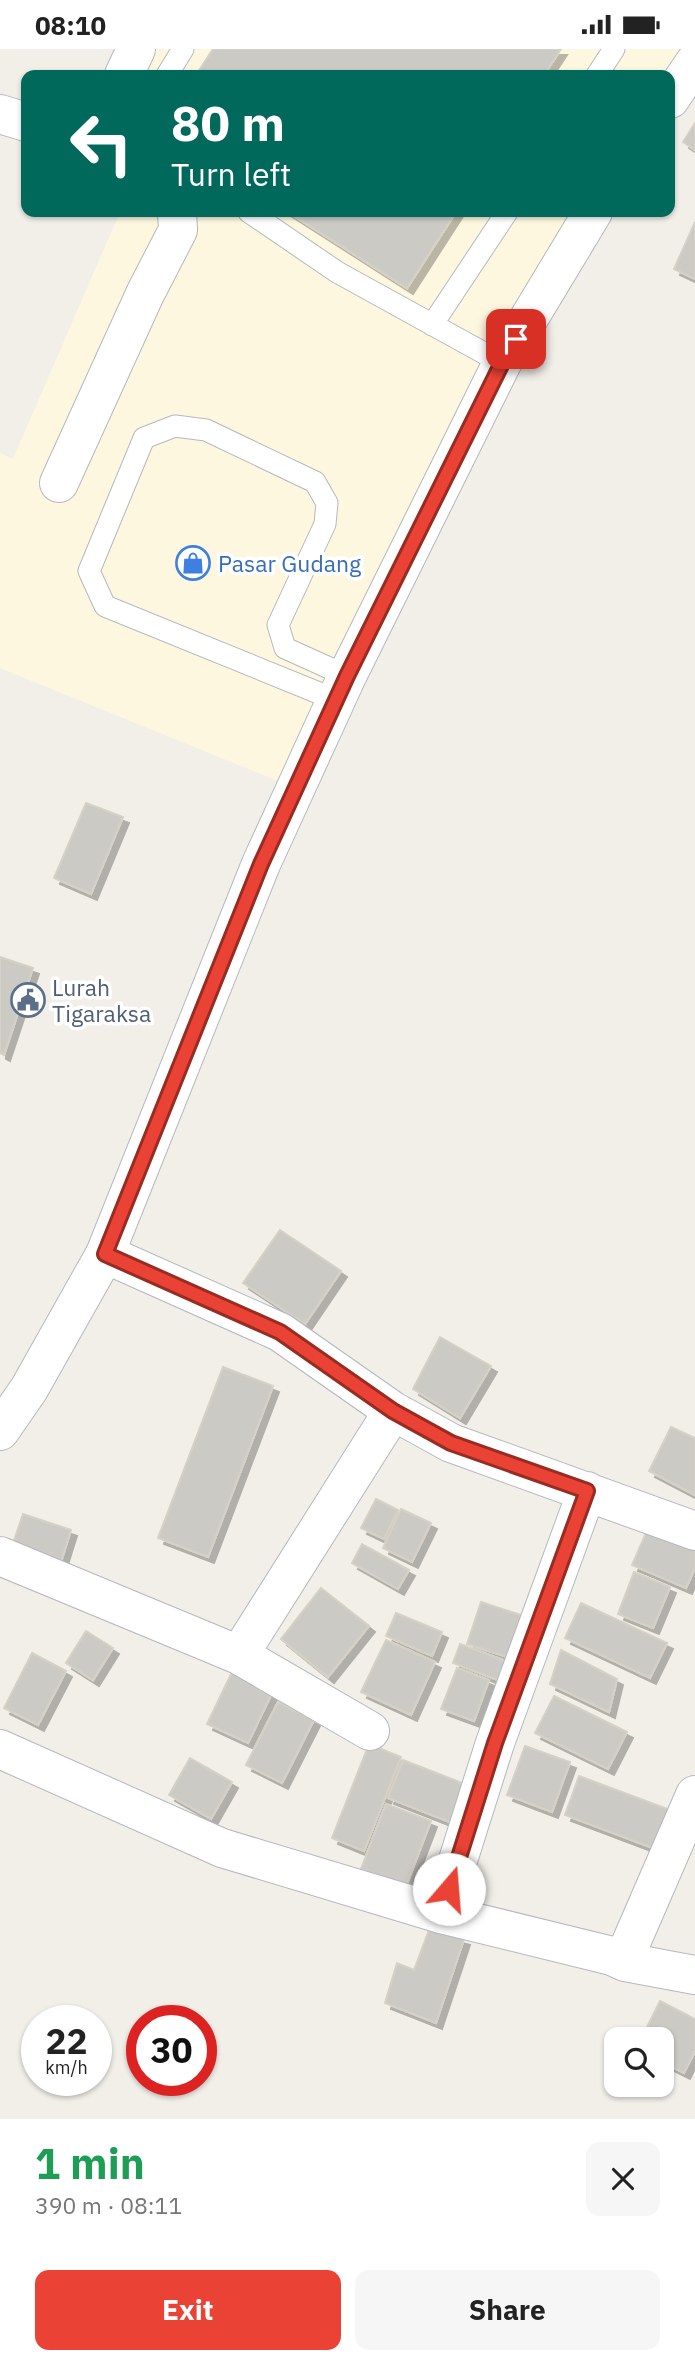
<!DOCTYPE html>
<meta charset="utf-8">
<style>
:root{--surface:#fff;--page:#f6f6f6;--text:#222;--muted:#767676;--accent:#ea4335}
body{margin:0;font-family:"IBM Plex Sans",sans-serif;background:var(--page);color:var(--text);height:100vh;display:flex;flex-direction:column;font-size:26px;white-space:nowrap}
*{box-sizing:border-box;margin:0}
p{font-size:23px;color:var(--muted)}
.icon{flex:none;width:38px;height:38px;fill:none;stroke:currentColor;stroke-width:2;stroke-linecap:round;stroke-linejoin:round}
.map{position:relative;height:2070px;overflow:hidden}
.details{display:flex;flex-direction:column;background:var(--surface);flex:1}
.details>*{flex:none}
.guide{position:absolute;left:21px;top:21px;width:654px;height:147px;border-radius:14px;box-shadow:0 2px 5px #0004;background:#00695c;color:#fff;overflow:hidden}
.controls{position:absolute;left:604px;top:1978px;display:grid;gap:14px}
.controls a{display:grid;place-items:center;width:70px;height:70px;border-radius:14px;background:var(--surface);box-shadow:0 2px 5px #0004;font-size:35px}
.speed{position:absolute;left:21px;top:1956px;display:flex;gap:14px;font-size:35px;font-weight:700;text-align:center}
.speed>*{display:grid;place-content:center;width:91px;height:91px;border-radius:50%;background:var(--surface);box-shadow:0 2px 5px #0004;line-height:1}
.speed small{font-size:18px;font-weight:400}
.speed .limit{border:10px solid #d22;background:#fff;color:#111}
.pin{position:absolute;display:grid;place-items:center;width:60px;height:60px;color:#fff;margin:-30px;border-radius:14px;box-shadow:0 4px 10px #0006}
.me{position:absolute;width:77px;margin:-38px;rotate:18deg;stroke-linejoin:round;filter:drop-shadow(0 0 5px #0008)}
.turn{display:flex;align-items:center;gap:24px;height:147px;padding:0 35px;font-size:32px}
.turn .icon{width:91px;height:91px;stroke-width:2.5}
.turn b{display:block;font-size:49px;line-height:60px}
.round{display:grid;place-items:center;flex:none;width:74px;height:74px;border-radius:14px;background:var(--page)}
.head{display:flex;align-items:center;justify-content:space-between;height:119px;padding:0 35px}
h1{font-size:42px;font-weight:700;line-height:52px;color:#1e9e55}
.button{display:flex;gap:14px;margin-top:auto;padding:14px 35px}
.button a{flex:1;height:80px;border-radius:14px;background:var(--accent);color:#fff;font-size:28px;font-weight:700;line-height:80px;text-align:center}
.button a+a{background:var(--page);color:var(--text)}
.status{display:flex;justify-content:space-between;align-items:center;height:49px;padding:0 35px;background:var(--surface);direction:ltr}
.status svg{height:19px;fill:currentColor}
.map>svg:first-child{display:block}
.commercial{fill:#fef7e0}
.building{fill:#cccac5;stroke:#d6d1c6;stroke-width:2;filter:url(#shadow)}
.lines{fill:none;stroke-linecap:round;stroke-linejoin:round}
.service-casing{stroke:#b5b8bc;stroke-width:23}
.minor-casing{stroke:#b5b8bc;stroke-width:40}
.tertiary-casing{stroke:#b5b8bc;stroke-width:40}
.service{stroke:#fff;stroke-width:21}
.minor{stroke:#fff;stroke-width:38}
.tertiary{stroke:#fff;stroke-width:38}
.route-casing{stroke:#982c22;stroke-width:18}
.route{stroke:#ea4335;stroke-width:12}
.labels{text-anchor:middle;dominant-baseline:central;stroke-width:7;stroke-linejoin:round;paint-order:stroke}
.shop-label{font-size:23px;fill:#366cbe;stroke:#fff;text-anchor:start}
.service-label{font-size:23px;fill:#4e5e75;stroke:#fff;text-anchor:start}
</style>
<div class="status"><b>08:10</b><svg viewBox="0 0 49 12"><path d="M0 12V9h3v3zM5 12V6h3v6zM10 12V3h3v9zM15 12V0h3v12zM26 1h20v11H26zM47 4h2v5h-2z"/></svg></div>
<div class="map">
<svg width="695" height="2070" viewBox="0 0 695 2070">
<defs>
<filter id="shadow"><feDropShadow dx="6" dy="6" stdDeviation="0" flood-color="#0004"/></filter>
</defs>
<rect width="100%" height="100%" fill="#f1efe8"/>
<path class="commercial" d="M156 0H684L667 26H144Z
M120 163H581L278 732 0 619V404L13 410Z"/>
<path class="building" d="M213 0H561L544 26H196Z
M695 74V101L683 93Z
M288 163H456L407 239Z
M695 173V230L674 220Z
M86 754 123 768 91 845 54 829Z
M0 908 33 919 4 1006 0 1004Z
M280 1181 341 1222 305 1275 243 1234Z
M440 1288 491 1317 460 1369 413 1340Z
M223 1318 273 1337 208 1508 158 1489Z
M671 1378 695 1389V1446L649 1422Z
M376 1450 398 1461 384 1490 361 1479Z
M401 1460 431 1474 412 1513 383 1499Z
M23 1465 71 1481 60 1516 11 1500Z
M649 1477 695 1498V1519L686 1539 632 1516Z
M362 1495 409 1521 398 1540 352 1514Z
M634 1523 670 1538 653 1579 618 1565Z
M321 1539 369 1577 328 1628 281 1590Z
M481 1553 533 1570 520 1612 467 1595Z
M581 1554 667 1594 650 1629 565 1589Z
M396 1564 442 1583 432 1607 386 1587Z
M86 1582 113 1599 93 1631 66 1614Z
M386 1591 435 1613 411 1666 361 1643Z
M460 1595 511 1614 503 1633 453 1614Z
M561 1601 617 1630 609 1663 550 1635Z
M32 1604 66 1622 38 1676 4 1659Z
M457 1619 489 1631 474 1672 441 1660Z
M232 1623 273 1642 248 1694 207 1675Z
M554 1647 627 1683 608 1720 535 1684Z
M278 1653 314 1671 282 1734 246 1716Z
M369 1695 401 1708 364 1802 332 1789Z
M525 1697 570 1713 552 1763 507 1746Z
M190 1709 232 1733 211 1770 169 1746Z
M403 1711 475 1739 460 1777 388 1749Z
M579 1727 673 1762 658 1801 565 1766Z
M386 1755 431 1772 406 1837 361 1820Z
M429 1881 464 1890 436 1974 385 1954 397 1914 414 1921Z
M660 1952 695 1970V2002L684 2024 662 2013V1990H641Z"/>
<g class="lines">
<g class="service-casing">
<path id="service" d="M167 26 183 0
M597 26 614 0
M249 163 337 223 502 314
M432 276 507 163
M336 651 105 557 89 522 144 389 175 377 206 381 315 433 327 454 325 475 278 576 285 599 347 627"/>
</g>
<g class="minor-casing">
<path id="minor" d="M124 26 136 0
M0 65 26 73
M59 434 145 245 178 181 177 163
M105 1205 280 1283 393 1362 451 1394 695 1482
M0 1507 239 1606
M370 1682 239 1606 393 1362
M0 1700 222 1799 441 1865 612 1907 625 1913 630 1896 695 1746
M441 1865 495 1694 587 1442
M625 1913 695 1926"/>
</g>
<g class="tertiary-casing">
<path id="tertiary" d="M670 50 695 13
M0 1382 29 1340 105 1205 261 815 347 627 502 314 593 163"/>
</g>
<use href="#service" class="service"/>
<use href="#minor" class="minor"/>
<use href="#tertiary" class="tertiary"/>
</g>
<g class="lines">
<g class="route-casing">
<path id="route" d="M449 1840 495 1694 587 1442 451 1394 393 1362 280 1283 105 1205 261 815 347 627 502 314 516 290"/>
</g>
<use href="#route" class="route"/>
</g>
<defs>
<g id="shop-ring" transform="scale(1.75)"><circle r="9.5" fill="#fff" stroke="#3f7fe0" stroke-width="1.5"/><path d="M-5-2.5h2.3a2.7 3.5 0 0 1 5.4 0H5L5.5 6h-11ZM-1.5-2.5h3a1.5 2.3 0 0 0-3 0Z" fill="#3f7fe0"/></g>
<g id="civic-ring" transform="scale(1.75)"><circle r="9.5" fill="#fff" stroke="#5c6f8a" stroke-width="1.5"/><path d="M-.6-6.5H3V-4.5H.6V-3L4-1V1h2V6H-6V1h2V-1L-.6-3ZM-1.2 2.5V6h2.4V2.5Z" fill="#5c6f8a"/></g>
</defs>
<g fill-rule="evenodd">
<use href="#shop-ring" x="193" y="514"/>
<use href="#civic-ring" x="28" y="951"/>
</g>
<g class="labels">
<g class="shop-label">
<text x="218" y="514">Pasar Gudang</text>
</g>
<g class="service-label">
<text x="52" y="938">Lurah<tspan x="52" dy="26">Tigaraksa</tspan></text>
</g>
</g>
</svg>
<div class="controls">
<a><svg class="icon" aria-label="search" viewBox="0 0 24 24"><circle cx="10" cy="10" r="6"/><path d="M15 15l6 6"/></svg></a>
</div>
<div class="speed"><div>22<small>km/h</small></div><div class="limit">30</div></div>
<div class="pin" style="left:516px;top:290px;background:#d93025"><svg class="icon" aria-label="arrive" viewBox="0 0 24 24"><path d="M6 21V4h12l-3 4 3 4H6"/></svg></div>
<svg class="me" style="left:449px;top:1840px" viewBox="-20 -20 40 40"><circle r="19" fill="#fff"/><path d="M0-13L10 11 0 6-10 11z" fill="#ea4335"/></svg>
<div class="guide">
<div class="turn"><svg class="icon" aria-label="left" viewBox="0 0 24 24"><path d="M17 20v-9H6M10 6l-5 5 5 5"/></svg><div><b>80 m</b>Turn left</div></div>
</div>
</div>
<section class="details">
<div class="head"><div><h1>1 min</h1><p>390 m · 08:11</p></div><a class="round"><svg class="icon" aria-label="close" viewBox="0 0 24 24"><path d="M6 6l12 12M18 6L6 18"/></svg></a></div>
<div class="button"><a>Exit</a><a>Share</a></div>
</section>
